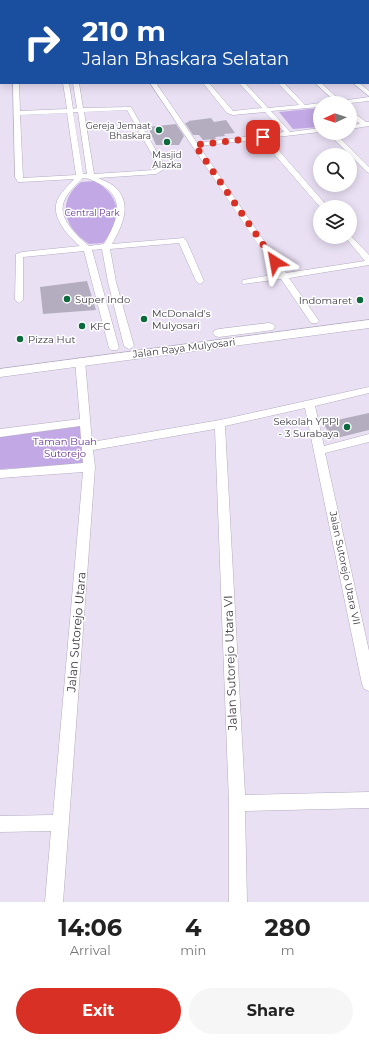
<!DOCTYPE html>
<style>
:root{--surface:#fff;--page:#f6f6f6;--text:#222;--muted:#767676;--accent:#d93025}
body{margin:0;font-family:Montserrat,sans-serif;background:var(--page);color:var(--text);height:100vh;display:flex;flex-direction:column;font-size:15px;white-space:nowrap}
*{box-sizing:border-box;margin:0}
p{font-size:13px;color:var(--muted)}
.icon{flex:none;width:22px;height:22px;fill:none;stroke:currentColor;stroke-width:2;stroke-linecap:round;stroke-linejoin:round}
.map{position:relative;height:902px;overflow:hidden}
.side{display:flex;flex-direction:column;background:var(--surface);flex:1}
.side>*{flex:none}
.banner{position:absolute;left:0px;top:0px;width:369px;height:84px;box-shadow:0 2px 10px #0003;background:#1a4fa0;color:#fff;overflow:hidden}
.needle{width:26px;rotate:267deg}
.tools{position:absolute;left:313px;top:96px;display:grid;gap:8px}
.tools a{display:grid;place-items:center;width:44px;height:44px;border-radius:50%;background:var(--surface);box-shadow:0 2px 10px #0003;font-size:20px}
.pin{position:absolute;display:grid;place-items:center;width:34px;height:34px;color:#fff;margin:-17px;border-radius:8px;box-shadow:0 2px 6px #0006}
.me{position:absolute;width:44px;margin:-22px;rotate:326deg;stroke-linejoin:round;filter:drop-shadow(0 0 3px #0008)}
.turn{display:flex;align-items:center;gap:14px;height:84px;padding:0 16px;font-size:18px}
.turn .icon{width:52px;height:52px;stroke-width:2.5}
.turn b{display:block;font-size:28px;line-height:34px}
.eta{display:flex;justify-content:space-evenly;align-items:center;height:68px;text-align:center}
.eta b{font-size:24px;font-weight:700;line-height:28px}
.button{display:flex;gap:8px;margin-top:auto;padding:8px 16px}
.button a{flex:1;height:46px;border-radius:24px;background:var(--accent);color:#fff;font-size:16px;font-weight:700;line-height:46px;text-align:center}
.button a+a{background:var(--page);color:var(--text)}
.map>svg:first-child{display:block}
.green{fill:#c2a8e5}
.building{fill:#b4adc0}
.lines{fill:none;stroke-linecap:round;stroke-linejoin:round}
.minor-casing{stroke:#b4acbf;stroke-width:1}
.secondary-casing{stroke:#b4acbf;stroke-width:1}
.minor{fill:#fff;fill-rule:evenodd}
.secondary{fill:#fff;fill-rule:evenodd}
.route{stroke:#d93025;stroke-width:7;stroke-dasharray:0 12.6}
.poi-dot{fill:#0c693d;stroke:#fff;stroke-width:1.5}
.labels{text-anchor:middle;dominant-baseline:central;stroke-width:3;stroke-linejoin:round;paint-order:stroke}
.far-poi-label{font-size:9px;fill:#3d3a42;stroke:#fff;text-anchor:end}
.far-park-label{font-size:9px;fill:#653395;stroke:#fff}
.poi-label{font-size:10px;fill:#3d3a42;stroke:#fff;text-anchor:start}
.street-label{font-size:10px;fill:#3d3a42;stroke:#fff}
.park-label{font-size:10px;fill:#653395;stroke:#fff}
.near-street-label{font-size:12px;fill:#3d3a42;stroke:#fff}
</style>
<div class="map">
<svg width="369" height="902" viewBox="0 0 369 902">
<rect width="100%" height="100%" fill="#e9e0f4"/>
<path class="green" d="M320 108V127L293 129 279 112Z
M95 181C122 197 123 220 103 243L89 244C64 228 56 202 81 182Z
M82 426 86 465 0 469V437Z"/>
<path class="building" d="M211 118 214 122 226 120 235 133 224 134 225 136 215 137 216 139 203 140 199 135H193L185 123 189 122 188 121Z
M176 124 184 136 179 145H156L148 127Z
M87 281 96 310 43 314 40 287Z
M369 413V430L333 439 323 423Z"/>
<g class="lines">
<g class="minor-casing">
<path id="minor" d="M0 0H13L0 2Z
M47 0H51V1H47Z
M79 0H84V1H79Z
M110 0H115V1H110Z
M144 0H150V1H145Z
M179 0H184V1H179Z
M216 0H221V1H216Z
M310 0H316V1H311Z
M336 0H342V1H337Z
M360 0H366V1H361Z
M368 8H369V10H368Z
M0 10H1V12H0Z
M0 34H1V38H0Z
M13 83H19L20 111 67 109 63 83H69L73 109 77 108 73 83H79L83 108 131 107 166 168 156 174 98 178C104 181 112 183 117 189 132 206 122 226 112 244L184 238 187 242 204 281 200 284 196 281 179 243 110 249 116 282 134 346 132 348 129 349 124 346 108 282 102 249 92 250 119 348 117 350H111L109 348 84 251 23 257V300L19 303 15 300 16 254 22 252 80 246C69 237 51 218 57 201 60 193 68 186 74 179L21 182H18L15 177ZM127 110 159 167 154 170 94 174 84 112ZM73 112H78L87 174H83ZM67 113 76 175 23 178 20 115ZM83 178C89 178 94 181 100 184 128 199 116 223 104 244L89 246C77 236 57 218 64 201 68 192 76 185 83 178Z
M150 83H156L197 143 284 132 265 112 233 115 227 113 203 83H209L233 111 262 108 239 83H245L268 108 299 105 278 83H284L305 105 320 103V107L271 111 290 132 320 128V132L268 138 328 207H320L261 139 199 146 286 273 365 261 345 237H350V235L369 255V265L289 278 319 321 317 323H311L281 279 243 284 242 282 243 280 278 274Z
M315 83H321L341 101 369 97V101L350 103H337Z
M353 83H359L369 91V96Z
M350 110 366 122H369V126L350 129V125L360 124 350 115Z
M328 133H335L369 167V173L367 172Z
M80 358 85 361 92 442 220 420 369 387V393L315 406 324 446 369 434V442L325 453 369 651V691L364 689 362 684 305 408 225 426 245 795 369 792V808L245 811 247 902H229V803L215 429 93 450 95 467 63 902H45L51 831 0 832V816L53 815 83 472 0 478V470L83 463 80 426 0 437V429L80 419 75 361Z"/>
</g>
<g class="secondary-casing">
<path id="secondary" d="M369 320V328L0 377V369Z
M269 323 273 324 275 327 273 330 219 337 215 336 213 333 215 330 219 329Z"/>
</g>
<use href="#minor" class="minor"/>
<use href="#secondary" class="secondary"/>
</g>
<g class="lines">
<path class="route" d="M263 137 195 145 275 262"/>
</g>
<g class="poi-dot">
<circle cx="159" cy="130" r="4"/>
<circle cx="167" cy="142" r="4"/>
<circle cx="67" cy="299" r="4"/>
<circle cx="360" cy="300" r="4"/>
<circle cx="144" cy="319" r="4"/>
<circle cx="82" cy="326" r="4"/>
<circle cx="20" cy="339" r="4"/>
<circle cx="347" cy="427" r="4"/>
</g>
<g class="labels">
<g class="far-poi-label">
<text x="151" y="125">Gereja Jemaat<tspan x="151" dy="10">Bhaskara</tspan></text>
<text x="167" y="154" text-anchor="middle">Masjid<tspan x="167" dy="10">Alazka</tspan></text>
</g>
<g class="far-park-label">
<text x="92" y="212">Central Park</text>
</g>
<g class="poi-label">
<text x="75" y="299">Super Indo</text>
<text x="352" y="300" text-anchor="end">Indomaret</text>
<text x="152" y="313">McDonald's<tspan x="152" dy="12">Mulyosari</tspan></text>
<text x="90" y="326">KFC</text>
<text x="28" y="339">Pizza Hut</text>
<text x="339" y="421" text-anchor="end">Sekolah YPPI<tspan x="339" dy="12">- 3 Surabaya</tspan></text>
</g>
<g class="street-label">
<text transform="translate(184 348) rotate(-7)">Jalan Raya Mulyosari</text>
<text transform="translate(345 568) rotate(78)">Jalan Sutorejo Utara VII</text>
</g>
<g class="park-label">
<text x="65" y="441">Taman Buah<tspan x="65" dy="12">Sutorejo</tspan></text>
</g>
<g class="near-street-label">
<text transform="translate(76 632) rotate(-85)">Jalan Sutorejo Utara</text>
<text transform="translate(230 663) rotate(-92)">Jalan Sutorejo Utara VI</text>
</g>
</g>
</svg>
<div class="tools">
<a><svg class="needle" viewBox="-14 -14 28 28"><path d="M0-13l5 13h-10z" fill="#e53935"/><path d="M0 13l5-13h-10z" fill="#767676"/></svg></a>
<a><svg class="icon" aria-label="search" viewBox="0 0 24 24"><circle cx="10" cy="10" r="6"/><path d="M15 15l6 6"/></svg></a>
<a><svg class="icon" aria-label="layers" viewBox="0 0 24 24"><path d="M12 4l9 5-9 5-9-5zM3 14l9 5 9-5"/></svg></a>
</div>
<div class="pin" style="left:263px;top:137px;background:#d93025"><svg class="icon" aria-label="arrive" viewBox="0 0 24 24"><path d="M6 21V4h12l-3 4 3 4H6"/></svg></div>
<svg class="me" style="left:275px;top:262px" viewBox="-20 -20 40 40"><path d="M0-17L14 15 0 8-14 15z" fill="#d93025" stroke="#fff" stroke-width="4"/></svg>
<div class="banner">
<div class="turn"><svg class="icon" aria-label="right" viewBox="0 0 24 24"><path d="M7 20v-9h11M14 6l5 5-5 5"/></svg><div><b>210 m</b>Jalan Bhaskara Selatan</div></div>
</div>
</div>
<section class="side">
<div class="eta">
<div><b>14:06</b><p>Arrival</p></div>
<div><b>4</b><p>min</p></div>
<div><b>280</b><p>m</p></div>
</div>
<div class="button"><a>Exit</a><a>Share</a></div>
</section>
